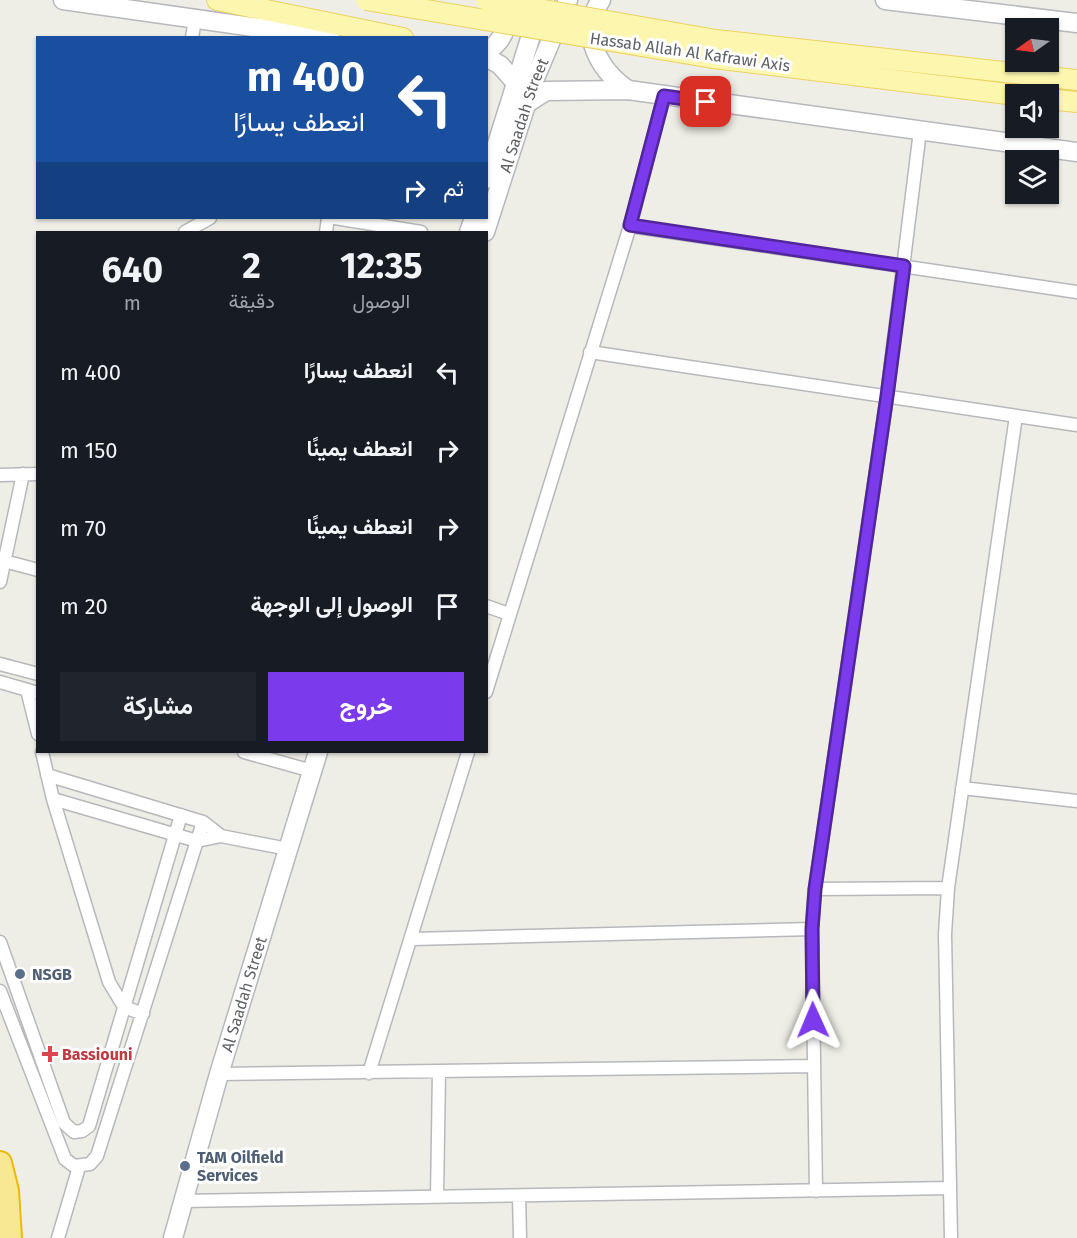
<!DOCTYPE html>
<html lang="ar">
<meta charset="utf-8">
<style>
:root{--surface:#171b24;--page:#20242c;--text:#f1f3f6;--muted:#9ea1a6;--accent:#7c3aed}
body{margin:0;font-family:"Fira Sans",Vazirmatn,sans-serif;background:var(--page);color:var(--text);direction:rtl;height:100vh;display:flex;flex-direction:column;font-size:22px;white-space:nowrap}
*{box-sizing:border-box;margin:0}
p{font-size:20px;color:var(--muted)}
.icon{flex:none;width:33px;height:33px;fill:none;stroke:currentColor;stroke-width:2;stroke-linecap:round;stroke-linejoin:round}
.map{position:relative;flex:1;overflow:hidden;direction:ltr}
.drawer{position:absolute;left:36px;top:231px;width:452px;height:522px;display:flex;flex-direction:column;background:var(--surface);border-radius:0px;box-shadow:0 2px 4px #0004;direction:rtl}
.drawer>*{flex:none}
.top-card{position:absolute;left:36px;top:36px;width:452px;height:183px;border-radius:0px;box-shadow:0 2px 4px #0004;direction:rtl;background:#1a4fa0;color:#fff;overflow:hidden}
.needle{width:39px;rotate:256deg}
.controls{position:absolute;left:1005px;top:18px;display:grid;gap:12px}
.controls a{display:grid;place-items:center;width:54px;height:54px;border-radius:0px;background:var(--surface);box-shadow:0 2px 4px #0004;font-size:30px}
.pin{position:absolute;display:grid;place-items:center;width:51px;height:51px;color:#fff;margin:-26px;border-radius:12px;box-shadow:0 3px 9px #0006}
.me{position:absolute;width:66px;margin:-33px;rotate:359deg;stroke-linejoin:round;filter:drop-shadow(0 0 4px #0008)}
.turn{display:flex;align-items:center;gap:21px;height:126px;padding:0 24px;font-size:27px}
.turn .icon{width:78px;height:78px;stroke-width:2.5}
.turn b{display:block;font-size:42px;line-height:51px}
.then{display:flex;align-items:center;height:57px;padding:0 24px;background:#0003;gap:12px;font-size:22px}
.eta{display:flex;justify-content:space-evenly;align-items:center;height:102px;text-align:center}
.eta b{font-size:36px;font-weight:700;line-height:42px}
.action{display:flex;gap:12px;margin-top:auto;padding:12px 24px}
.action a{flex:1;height:69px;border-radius:0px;background:var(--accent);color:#fff;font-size:24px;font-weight:700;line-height:69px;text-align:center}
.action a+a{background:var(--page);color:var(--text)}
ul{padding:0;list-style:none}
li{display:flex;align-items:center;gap:18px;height:78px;padding:0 24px}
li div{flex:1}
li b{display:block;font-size:22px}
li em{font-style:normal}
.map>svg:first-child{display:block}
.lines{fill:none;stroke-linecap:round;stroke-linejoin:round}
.street-casing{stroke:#b6b8bc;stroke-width:15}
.secondary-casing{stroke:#b5b8bd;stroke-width:21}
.primary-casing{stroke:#ecd262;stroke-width:22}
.highway-casing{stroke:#edb909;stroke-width:26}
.street{stroke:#fff;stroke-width:12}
.secondary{stroke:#fff;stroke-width:18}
.primary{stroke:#fcf6ae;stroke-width:20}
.highway{stroke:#f9e893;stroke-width:22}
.primary-bridge-casing{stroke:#ecd262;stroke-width:22;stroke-linecap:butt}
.primary-bridge{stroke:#fcf6ae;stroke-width:20}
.route-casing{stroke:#51269a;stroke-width:15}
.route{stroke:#7c3aed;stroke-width:10}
.service-dot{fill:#5c6f8a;stroke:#fff;stroke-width:2}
.health-dot{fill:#e0444e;stroke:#fff;stroke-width:2}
.labels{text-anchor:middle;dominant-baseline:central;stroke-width:6;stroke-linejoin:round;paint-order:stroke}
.street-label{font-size:16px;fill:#5e6166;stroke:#fff}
.service-label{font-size:16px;font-weight:bold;fill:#4e5e75;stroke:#fff;text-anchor:start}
.health-label{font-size:16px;font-weight:bold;fill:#be3a42;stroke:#fff;text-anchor:start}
</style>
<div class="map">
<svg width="1077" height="1238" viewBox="0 0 1077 1238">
<rect width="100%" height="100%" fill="#efeee6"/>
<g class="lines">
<g class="street-casing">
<path id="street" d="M192 38 195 19
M335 218 421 232
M630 226 1077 292
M185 232 210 218
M326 232 328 218
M590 352 1077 425
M0 475 38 474
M4 561 38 570
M0 582 23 474
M486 606 509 614
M0 664 38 674
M0 682 38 693
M27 690 38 734
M486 692 630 226 664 96
M42 752 53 799 109 982 124 1007 143 1014
M244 752 312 771
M47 775 203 822 221 836
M962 788 1077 801
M53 799 197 841 221 836 288 849
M815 889 948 888
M412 939 812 929
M0 942 64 1123 74 1132 82 1131 89 1126 181 815
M0 991 65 1159 74 1166 90 1164 97 1156 203 822
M369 1073 468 752
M219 1074 813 1066
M816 1191 812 929 815 889 887 396 920 131
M519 1196 520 1238
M437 1197 439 1072
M182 1201 950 1188
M58 1238 79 1167
M951 1238 945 934 948 888 1016 416"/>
</g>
<g class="secondary-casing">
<g id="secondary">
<path d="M63 0 330 38"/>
<path d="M601 0C578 33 599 70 628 90"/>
<path d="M885 0 1077 23"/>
<path d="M486 52C501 43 508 29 507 11"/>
<path d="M486 57 500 65 516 83"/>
<path d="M526 104 546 91 628 90 1077 152"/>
<path d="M486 179 534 26 545 0"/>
<path d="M469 232 474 218"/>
<path id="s1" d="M485 232 533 83 568 0"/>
<path id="s2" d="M173 1238 219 1074 318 752"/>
</g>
</g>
<g class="primary-casing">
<path id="primary" d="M217 0 403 38
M716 40 1077 80
M713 58 1016 95
M1048 99 1077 102"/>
</g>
<g class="highway-casing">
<path id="highway" d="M0 1163 7 1191 10 1238"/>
</g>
<use href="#street" class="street"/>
<use href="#secondary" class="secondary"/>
<use href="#primary" class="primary"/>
<use href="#highway" class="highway"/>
<g class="primary-bridge-casing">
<path id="primary-bridge" d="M366 0 713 58
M486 0 716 40"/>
</g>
<use href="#primary-bridge" class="primary-bridge"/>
</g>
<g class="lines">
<g class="route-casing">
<path id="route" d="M706 102 664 96 630 225 904 266 887 396 815 889 812 929 813 1020"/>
</g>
<use href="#route" class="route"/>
</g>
<g class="service-dot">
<circle cx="20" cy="974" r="6"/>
<circle cx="185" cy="1166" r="6"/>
</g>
<path class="health-dot" d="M47 1045h6v6h6v6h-6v6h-6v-6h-6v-6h6z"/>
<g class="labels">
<g class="street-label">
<text transform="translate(690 52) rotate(8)">Hassab Allah Al Kafrawi Axis</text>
<text stroke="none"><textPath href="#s1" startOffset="123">Al Saadah Street</textPath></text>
<text stroke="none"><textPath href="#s2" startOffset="254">Al Saadah Street</textPath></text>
</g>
<g class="service-label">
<text x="32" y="974">NSGB</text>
<text x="197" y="1157">TAM Oilfield<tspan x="197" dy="18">Services</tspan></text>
</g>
<g class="health-label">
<text x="62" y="1054">Bassiouni</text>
</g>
</g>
</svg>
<div class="controls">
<a><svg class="needle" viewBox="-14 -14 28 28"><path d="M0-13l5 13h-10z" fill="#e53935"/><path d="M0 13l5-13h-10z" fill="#9ea1a6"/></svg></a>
<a><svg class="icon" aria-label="sound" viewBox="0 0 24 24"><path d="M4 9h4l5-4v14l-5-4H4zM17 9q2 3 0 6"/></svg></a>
<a><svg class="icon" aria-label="layers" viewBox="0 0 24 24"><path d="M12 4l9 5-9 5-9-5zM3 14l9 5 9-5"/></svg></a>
</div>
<div class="pin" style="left:706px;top:102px;background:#d93025"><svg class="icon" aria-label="arrive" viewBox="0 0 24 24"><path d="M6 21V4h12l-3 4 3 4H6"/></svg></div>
<svg class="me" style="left:813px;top:1020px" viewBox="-20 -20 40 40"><path d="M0-17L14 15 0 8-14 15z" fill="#7c3aed" stroke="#fff" stroke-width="4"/></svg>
<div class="top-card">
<div class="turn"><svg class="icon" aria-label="left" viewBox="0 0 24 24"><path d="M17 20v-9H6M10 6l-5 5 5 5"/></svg><div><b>400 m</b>انعطف يسارًا</div></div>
<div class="then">ثم<svg class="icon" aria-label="right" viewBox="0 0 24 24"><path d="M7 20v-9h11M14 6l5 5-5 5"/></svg></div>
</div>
<section class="drawer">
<div class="eta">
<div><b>12:35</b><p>الوصول</p></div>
<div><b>2</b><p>دقيقة</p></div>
<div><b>640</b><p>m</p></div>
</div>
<ul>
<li><svg class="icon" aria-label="left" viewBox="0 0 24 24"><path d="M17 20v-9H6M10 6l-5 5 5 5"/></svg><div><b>انعطف يسارًا</b></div><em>400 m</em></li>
<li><svg class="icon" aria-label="right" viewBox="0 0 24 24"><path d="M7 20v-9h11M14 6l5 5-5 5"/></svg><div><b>انعطف يمينًا</b></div><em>150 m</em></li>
<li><svg class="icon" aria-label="right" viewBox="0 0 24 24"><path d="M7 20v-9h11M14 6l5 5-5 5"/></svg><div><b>انعطف يمينًا</b></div><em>70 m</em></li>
<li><svg class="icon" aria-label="arrive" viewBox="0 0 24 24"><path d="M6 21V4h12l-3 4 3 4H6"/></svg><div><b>الوصول إلى الوجهة</b></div><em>20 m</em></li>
</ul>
<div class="action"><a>خروج</a><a>مشاركة</a></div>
</section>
</div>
